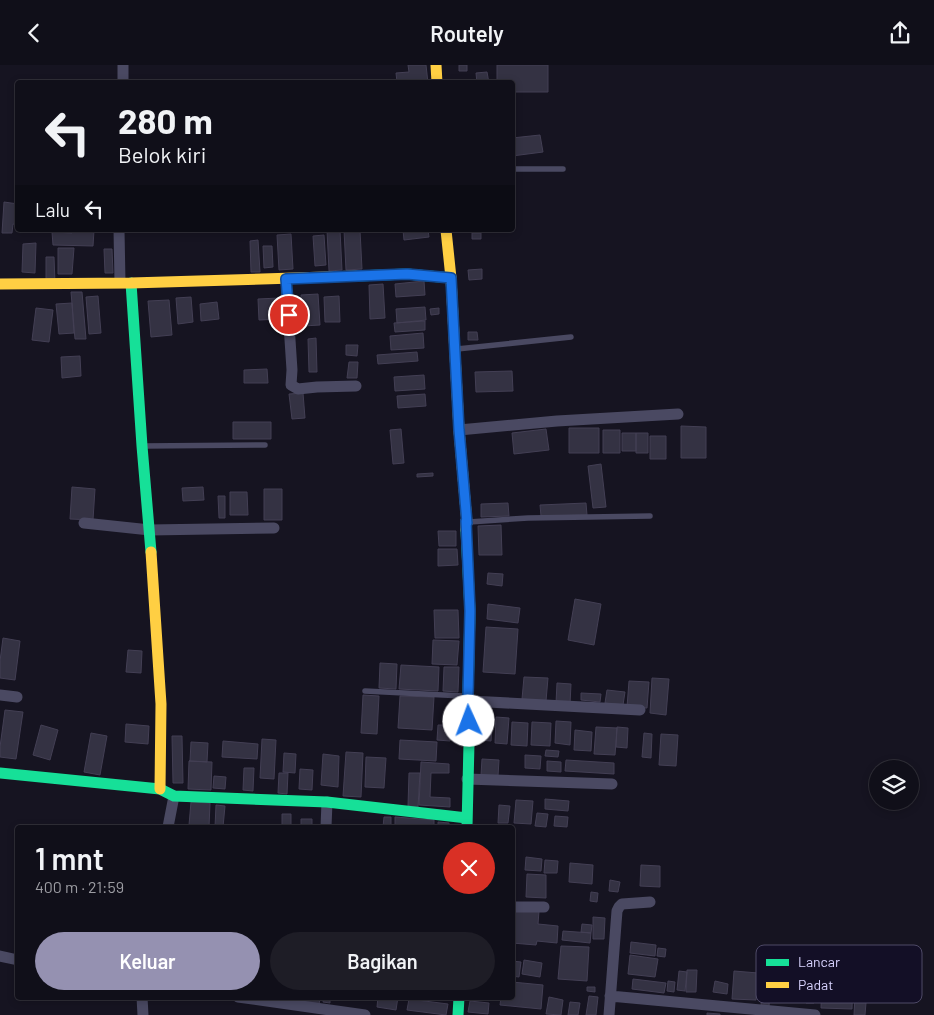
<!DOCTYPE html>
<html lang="id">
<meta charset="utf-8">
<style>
:root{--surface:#100f19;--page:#1e1d26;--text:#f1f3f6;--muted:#9c9ca2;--line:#302f38;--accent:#9591b1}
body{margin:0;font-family:Barlow,sans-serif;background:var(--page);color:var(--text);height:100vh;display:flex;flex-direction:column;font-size:19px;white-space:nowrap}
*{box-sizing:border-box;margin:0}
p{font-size:16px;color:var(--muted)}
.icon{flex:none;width:28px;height:28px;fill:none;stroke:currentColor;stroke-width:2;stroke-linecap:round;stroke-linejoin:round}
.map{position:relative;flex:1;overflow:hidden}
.drawer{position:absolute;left:15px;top:760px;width:500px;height:175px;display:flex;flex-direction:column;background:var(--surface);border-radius:5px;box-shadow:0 2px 8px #0003,0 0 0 1px var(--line)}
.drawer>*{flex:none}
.top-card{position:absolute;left:15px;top:15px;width:500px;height:152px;border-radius:5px;box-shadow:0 2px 8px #0003,0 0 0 1px var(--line);background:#100f19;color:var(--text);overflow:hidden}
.fabs{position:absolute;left:869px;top:695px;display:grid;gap:10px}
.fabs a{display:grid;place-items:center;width:50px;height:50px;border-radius:50%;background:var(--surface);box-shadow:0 2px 8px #0003,0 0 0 1px var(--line);font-size:25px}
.pin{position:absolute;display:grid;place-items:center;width:42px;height:42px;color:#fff;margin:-21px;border:2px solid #fff;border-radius:50%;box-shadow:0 1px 5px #0007}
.me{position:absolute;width:55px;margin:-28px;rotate:358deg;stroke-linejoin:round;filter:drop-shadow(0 0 4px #0008)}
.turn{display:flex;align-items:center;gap:18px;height:105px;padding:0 20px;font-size:22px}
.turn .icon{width:65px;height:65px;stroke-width:2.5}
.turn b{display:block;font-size:35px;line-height:42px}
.then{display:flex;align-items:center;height:48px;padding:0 20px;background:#0003;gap:10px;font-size:19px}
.round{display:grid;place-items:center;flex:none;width:52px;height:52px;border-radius:26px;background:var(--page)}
.head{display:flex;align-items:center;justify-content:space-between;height:85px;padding:0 20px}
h1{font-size:30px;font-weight:600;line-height:38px}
.primary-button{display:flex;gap:10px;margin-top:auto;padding:10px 20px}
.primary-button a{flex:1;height:58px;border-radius:30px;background:var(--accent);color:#fff;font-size:20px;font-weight:600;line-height:58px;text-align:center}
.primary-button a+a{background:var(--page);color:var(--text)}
header{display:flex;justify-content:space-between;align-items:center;height:65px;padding:0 20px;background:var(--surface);font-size:22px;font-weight:600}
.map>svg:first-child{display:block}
.building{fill:#343243;stroke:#433f54}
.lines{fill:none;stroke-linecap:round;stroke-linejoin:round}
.lane{stroke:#4a4962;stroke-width:5.5}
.street{stroke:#4a4962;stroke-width:11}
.fast{stroke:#16e098;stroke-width:11}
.slow{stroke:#ffcf43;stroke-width:11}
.route-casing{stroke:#114b97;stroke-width:12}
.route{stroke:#1a73e8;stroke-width:9}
.key{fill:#130f26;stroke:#4e4a67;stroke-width:1}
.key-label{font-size:14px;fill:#d9d4ff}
</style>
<header><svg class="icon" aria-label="back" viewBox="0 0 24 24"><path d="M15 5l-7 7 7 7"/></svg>Routely<svg class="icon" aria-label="share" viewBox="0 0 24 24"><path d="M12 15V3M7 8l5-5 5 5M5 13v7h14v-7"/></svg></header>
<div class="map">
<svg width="934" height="950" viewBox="0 0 934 950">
<rect width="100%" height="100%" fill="#161421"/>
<path class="building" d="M408 0H426L428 18H406V16L397 17 396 8 409 7Z
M459 0H467V6H459Z
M497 0H548V27H512V18H497Z
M487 7 489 18H477L476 8Z
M540 70 543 87 512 91V73Z
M4 137 18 139V160L13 159 12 168H2Z
M72 165H94L93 181 53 180 52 167 72 168Z
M327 165H340L342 205 329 206Z
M344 165H360L362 204 346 205Z
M403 165H428L429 172 404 175Z
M472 168H481V174H472Z
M291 169 293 204 279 205 277 170Z
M324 170 326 200 315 201 313 171Z
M258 175 260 207H251L250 176Z
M36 178 35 208 22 207 23 179Z
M263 181H272L273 202 264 203Z
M58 183H74L72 209H58Z
M104 184H112L113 208H105Z
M46 192H54L55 218H46Z
M482 204V214L469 215 468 205Z
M424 216 425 230 396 232 395 219Z
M383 219 385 253 370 254 369 220Z
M71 227H82L86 274H75Z
M318 229 320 260 303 261 301 230Z
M98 231 101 268 89 269 86 232Z
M339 231 340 257H325L324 232Z
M191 232 193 257 178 259 176 233Z
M279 233 281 254 259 255 258 234Z
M169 235 172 270 151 272 148 236Z
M217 237 219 254 201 256 200 239Z
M72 238 74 268 59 269 56 239Z
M425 242 426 255 397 258 396 244Z
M36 243 53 245 49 277 32 275Z
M439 243V249L431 250 430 244Z
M425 256V265L395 267 394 258Z
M468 267H477L478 275H468Z
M423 268 424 283 391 285 390 271Z
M316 273 317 307H309L308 274Z
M346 280H358L357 291 346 290Z
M417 287 418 296 378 299 377 290Z
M80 291 81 311 62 313 61 292Z
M349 297H358L357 313H347Z
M267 304 268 318H244V305Z
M512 306 513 326 476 327 475 307Z
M424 310 425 324 395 326 394 312Z
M303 328 305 353 292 354 289 329Z
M425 329 426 341 398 343 397 331Z
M233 357H271V374H233Z
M681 361 706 362V393H681Z
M569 363H599V388H569Z
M401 364 404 398 393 399 390 365Z
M546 364 549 385 514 389 512 368Z
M603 365H620V388H603Z
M622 368H636V386H622Z
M636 368H648V388H636Z
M650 371H666V394H650Z
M601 399 606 442 593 443 588 401Z
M433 408V411L417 412V409Z
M72 422 95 424 93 455 70 454Z
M203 422 204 435 183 436 182 423Z
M264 424H282V455H264Z
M230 427H247L248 450H230Z
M218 431H225V453H219Z
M508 438 509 451 481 452V439Z
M586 438 587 450 541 451 540 440Z
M501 460 502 490H479L478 461Z
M438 466H456V481H439Z
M438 484H457L458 500 438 501Z
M488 508 503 509 502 521 487 519Z
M575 534 601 539 594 580 568 575Z
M488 539 520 543 518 558 487 554Z
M434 545H458L459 573H435Z
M486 562 518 564 515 609 483 607Z
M3 573 20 576 15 615 0 613V596Z
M433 575 459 576 457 600 432 599Z
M128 585 142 586 141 608 126 607Z
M380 598 397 599 396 624 379 623Z
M401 600 439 602 438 626 399 624Z
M444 602H459L458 627 443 626Z
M524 612 548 613 546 636 522 634Z
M652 613 669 614 666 650 650 648Z
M629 616 649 617 647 643 627 642Z
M557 618 571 619 570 639 556 638Z
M607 625 625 627 623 640 605 638Z
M581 628 601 629 600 637 581 635Z
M363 630 379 631 377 669 361 668Z
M400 631 434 632 432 665 398 663Z
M5 645 23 647 16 694 0 692V682Z
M496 652 509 653 507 679 495 678Z
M556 656 571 657 570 680 555 678Z
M512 657 528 658 527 681 511 680Z
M532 657 551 658 550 681 531 680Z
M126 659 149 661 148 679 125 677Z
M41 660 58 665 50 695 33 690Z
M438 660H451L450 676 437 675Z
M480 662 492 663 491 676 479 675Z
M596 662 617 663 615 690 594 689Z
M617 662 628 663 627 683 616 682Z
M575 665 592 667 591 686 574 685Z
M91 668 107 671 100 710 84 707Z
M644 668 652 669 651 693 642 692Z
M661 669 678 670 676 701 659 700Z
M172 671H182L183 718H173Z
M262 674 276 675 274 714 260 713Z
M400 675 437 677 436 696 399 694Z
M223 676 258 679 257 694 222 692Z
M191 677 208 678 207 697 189 696H190Z
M546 685 559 686 558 692 545 691Z
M346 687 363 688 361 732 343 731Z
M284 688 296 689 295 708 283 707Z
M323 689 339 691 338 722 321 720Z
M525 690 541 691 540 704 525 703Z
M366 692 386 693 384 723 365 722Z
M482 694 499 695 498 711 481 710Z
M566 695 614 698V709L565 706Z
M189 696 212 697 211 725 188 724Z
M547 696 561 697V707L547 706Z
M421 697 449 699V708H431L430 732 450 733V742L419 740Z
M244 703H254L253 726 243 725Z
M300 704 313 705 312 725 299 724Z
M279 708H288L287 729 278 728Z
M409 708H420L418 742 408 741Z
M214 711 226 712 225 724 213 723Z
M545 734 569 736 568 746 545 744Z
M516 735 533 736 531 759 514 758Z
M191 737 210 738 209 762H196V761L189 760Z
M216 740 225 741 223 762H215Z
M499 740 510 741 508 758H498Z
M537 748 548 749 546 762 535 761Z
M282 749H291V762H282Z
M555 751 568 752 567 762 554 761Z
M384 752H391V762H383Z
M395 752 434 755V762H395Z
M301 754H312V762H301Z
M438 757 449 758V762H438Z
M526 792 542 794 541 806 525 805Z
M545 795 558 796 557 808H544Z
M570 798 593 800 592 819 569 817Z
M641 800 660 801V822L640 821Z
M527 809 546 810V833L526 832Z
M610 815 620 817 618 827 609 826Z
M591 827 598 828 597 837 590 836Z
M512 844 539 846 538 859 558 861 557 878 537 876 536 880 512 878Z
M593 852 605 853 604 874H593Z
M582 859 592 860 591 868 581 867Z
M563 866 591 868 590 878 562 875Z
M631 877 656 880 655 891 630 888Z
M561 881 589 882 587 916 558 914Z
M658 883 666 884 665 892 657 891Z
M630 890 658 894 655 912 628 909Z
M524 895 542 898 540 912 522 909Z
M512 896 521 897 519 912 512 911Z
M763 903 771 904 769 942H761Z
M687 905H697L696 927H686Z
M679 906 687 907 685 926 677 925Z
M734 906 758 908 756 935 732 934Z
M809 908 817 909 814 938H806Z
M822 908 853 909 852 944 821 943Z
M856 913H868L865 950H854Z
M633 914 666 918 664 928 632 924Z
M668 916 675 917 674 927 667 926Z
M715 916 728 919 727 929 713 927Z
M512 917 543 920 541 944 500 940 501 932H512Z
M587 922H595V927L587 926Z
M589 931 598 932 596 950H586Z
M305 932H320L319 941 304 938Z
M324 932H330V938L323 937Z
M378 932H398L396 945 377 942Z
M549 932 563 935 561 950 546 949Z
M409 934 448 939 446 950 407 945Z
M470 936 489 938 488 949 468 947Z
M570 937 580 938 578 950H568Z
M707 948 720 949V950H707Z"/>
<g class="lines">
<path class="lane" d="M512 104H563
M457 284 571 272
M144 381 265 380
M469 457 528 453 650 451
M365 626 463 631"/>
<path class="street" d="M123 0V18
M119 165 120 217
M286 214 292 305 291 320 298 324 317 322 356 321
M459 365 557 356 678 349
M84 458 150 465 274 463
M0 630 17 632
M470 636 640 645
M467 714 612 719
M168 762 174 731
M326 762 327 737
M512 842H544
M0 891 18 895
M610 931 815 950
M142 932 143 950
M238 932 365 950
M609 950 617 846 619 842 622 839 650 837"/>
<path class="fast" d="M357 211 407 209 451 213
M131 218 142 381 151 487
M466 465 470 546 468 631 470 636 467 762
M0 708 160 724 174 731 327 737 467 753
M458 950 459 932"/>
<path class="slow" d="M436 0 437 18
M446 165 451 213 459 365 467 458 466 456V465
M0 219 131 218 357 211
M151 487 161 639 160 724"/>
</g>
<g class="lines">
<g class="route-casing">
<path id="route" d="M289 250 286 214 407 209 451 213 459 365 467 458 466 456 470 546 468 631 470 636 469 656"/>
</g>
<use href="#route" class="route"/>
</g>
<rect x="756" y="880" width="166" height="58" rx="8" class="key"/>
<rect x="766" y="894" width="23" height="7" fill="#16e098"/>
<rect x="766" y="917" width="23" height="6" fill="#ffcf43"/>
<g class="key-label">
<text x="798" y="902">Lancar</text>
<text x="798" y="925">Padat</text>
</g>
</svg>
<div class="fabs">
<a><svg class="icon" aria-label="layers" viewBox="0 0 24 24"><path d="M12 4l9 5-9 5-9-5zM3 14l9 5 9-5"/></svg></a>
</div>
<div class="pin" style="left:289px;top:250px;background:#d93025"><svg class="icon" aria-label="arrive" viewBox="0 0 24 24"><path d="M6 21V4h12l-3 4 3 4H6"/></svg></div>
<svg class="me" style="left:469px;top:656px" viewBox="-20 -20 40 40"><circle r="19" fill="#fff"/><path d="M0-13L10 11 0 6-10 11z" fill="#1a73e8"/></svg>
<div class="top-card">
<div class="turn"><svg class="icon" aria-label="left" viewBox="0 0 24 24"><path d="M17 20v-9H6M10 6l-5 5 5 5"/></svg><div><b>280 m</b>Belok kiri</div></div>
<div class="then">Lalu<svg class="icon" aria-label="left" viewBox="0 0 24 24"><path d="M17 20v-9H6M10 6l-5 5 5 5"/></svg></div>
</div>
<section class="drawer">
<div class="head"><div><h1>1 mnt</h1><p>400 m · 21:59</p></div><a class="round" style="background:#d93025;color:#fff"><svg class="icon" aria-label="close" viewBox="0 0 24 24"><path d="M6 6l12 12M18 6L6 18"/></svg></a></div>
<div class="primary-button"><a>Keluar</a><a>Bagikan</a></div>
</section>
</div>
